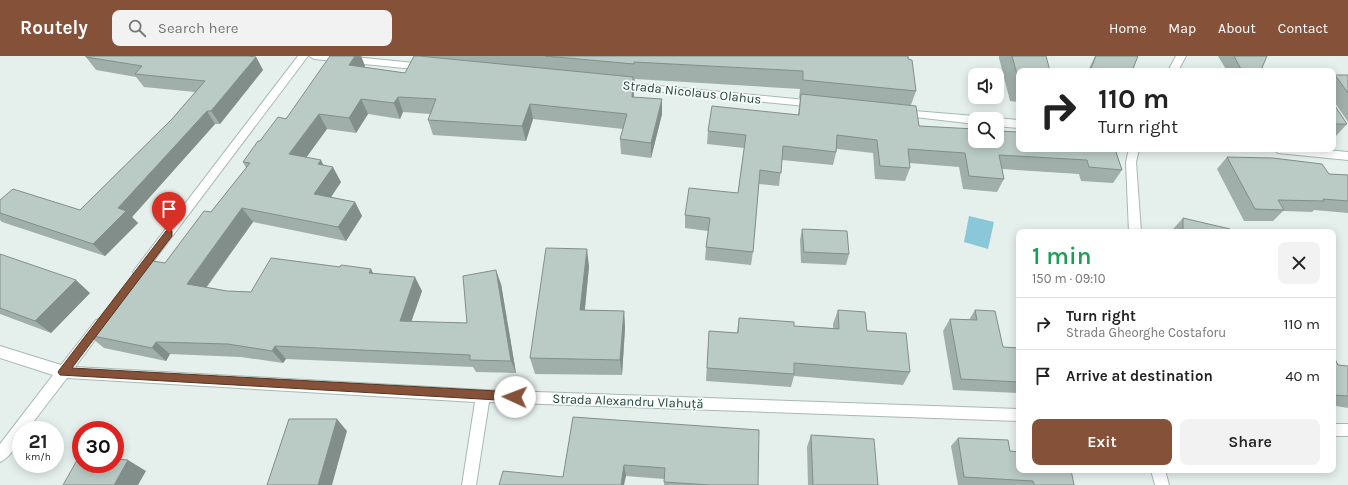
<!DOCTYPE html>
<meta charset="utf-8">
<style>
:root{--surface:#fff;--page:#f2f2f2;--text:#222;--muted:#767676;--line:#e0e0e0;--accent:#855138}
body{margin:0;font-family:Karla,sans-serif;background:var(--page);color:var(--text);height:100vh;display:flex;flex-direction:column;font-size:15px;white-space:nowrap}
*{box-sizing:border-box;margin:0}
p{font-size:13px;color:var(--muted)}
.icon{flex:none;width:22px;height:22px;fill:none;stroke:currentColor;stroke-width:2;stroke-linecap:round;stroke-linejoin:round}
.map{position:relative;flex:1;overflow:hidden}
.side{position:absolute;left:1016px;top:173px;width:320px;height:244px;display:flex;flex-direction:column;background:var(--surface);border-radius:8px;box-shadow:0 2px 10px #0003}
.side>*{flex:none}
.hud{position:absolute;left:1016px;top:12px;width:320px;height:84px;border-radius:8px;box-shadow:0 2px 10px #0003;background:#fff;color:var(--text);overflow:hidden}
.fabs{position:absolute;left:968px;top:12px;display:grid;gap:8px}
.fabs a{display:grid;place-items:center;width:36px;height:36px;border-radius:8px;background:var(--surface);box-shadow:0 2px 10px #0003;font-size:20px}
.speed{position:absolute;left:12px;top:365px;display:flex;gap:8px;font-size:20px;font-weight:700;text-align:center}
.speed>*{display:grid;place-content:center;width:52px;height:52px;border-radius:50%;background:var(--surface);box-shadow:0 2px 10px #0003;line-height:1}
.speed small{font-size:10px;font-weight:400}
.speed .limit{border:6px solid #d22;background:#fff;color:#111}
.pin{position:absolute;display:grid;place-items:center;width:34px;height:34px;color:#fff;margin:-41px -17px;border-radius:50% 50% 50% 0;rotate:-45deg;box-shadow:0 0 4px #0007}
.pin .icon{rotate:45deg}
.me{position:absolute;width:44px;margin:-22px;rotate:272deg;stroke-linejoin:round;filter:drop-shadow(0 0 3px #0008)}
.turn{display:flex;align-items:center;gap:14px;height:84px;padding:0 16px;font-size:18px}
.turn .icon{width:52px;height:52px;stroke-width:2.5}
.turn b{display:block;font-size:28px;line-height:34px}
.round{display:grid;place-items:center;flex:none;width:42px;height:42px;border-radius:8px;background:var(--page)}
.headline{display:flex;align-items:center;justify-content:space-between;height:68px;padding:0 16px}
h1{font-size:24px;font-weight:600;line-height:30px;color:#1e9e55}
.cta{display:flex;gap:8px;margin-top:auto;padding:8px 16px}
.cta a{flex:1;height:46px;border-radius:8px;background:var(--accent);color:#fff;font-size:16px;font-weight:600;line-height:46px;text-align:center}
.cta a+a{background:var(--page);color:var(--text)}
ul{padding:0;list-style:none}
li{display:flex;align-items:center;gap:12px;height:52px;padding:0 16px;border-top:1px solid var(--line)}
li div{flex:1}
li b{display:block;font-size:15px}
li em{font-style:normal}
header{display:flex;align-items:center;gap:24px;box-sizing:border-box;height:56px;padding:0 20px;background:var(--accent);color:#fff}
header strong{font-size:19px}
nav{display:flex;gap:22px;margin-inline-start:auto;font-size:14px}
.search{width:280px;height:36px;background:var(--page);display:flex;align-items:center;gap:10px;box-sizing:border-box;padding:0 14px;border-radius:8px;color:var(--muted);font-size:15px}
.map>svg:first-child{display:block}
.water{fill:#89c7d9}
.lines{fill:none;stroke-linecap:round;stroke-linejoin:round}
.minor-casing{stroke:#a7b9b4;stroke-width:2}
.minor{fill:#fff;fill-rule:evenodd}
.wall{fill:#a0afa9}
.shaded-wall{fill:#828e8a}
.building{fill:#bacbc5;stroke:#828e8a}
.route{fill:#855138;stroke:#563524}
.labels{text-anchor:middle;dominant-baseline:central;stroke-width:3.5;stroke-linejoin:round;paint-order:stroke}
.street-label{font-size:13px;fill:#22443d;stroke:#f7fbf9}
</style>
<header>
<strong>Routely</strong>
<div class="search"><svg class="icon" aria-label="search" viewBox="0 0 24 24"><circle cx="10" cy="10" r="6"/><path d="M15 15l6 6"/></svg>Search here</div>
<nav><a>Home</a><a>Map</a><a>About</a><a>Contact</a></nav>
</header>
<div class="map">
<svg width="1348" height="429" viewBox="0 0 1348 429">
<rect width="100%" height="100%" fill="#e5f0ec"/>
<path class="water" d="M969 160 994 166 988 193 964 186Z"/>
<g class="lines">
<g class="minor-casing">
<path id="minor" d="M298 0H308L143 219 139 221 135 219 133 216 135 213Z
M309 0H345L424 8 429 11 424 14 314 3Z
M1176 0H1186L1178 15H1168Z
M617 26 816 45 821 48 816 51 614 31 612 29Z
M902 54 975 60 980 63H975V68L898 59 897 57Z
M997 62 1019 64V72L997 70V63H995Z
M1129 93H1139L1136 106 1141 176H1129L1126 106Z
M1273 93H1316L1348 96V104L1278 97Z
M100 263 104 264 106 268 104 272 75 311 483 334 1019 353V365L489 346 476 429H462L475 346 67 322 27 374H21C21 385 11 401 0 406V388L53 319 0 302V290L61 309 96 264Z
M1333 368H1348V380H1333Z
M1151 414H1165L1169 429H1155Z"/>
</g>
<use href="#minor" class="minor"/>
</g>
<path class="wall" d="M355 0H361L365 10 364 11 405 17 421 0H908L916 35 911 49 919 70 1019 93H1115L1122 114 1113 127 1081 125 1079 118 1002 113 1004 123 997 136 963 133 959 111 909 107 910 112 905 125 875 123 873 97 837 93 833 109 782 104 779 130 759 128 753 196 751 209 705 204 706 191 708 175 685 172V159L738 137 744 92 707 88 708 75 798 59 800 42H799L800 33 635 23V26H634V41L662 43V58L651 102 621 98 620 83 623 73 533 63 526 85 433 79 428 64 430 58 403 56 400 63 368 58 356 77 327 73 306 101 324 109 341 126 331 141 355 146 362 160 346 185 253 166 207 231 227 235 251 236 340 211 371 213 373 218 422 235 411 266 467 267 501 228 516 317 476 316 473 311 286 303 283 307 241 301 170 298 166 305 104 292 88 279 165 207 211 156 246 112 243 106 260 85Z
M999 0H1046L1019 15V46L1010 45 999 2Z
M1095 0H1138L1132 15H1088Z
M1218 0H1267L1261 14 1286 15H1227Z
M86 1H256L263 14 220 68H215L132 161 138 167 105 200 2 166 0 164V144L80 154 172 63 195 36 144 31 136 21 96 14Z
M1335 19H1348V66L1333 44V21Z
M1333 47 1347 68 1336 80H1333Z
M1227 101 1329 118 1348 119V157L1314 154 1312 156 1283 155 1273 165H1244L1217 113Z
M1183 162 1230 176H1173V173Z
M802 173 849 198 846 209 801 207 800 184Z
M0 198 90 237 51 277 0 258Z
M589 210 585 254 624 255 625 272 622 319 535 318 530 302Z
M838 254 867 275 910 316 903 329 794 320 791 331 706 325 709 275 737 277 739 262 794 270 833 272V268Z
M975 254 1003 291 1019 292V337L953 334 943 275 950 263 969 264Z
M1333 299 1338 309 1348 310V352L1336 350 1333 352Z
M573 361 758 429H664V423L626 420 563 421Z
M811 379 878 429H808L807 391Z
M958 382 1010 395 1074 429H958L951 390Z"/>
<path class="shaded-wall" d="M355 0H361L365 10 356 25 349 9Z
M256 1 263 14 220 68 211 55Z
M633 21 634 36 633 56 632 41Z
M398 41 403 56 400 63 394 47Z
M361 43 368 58 356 77 349 62Z
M662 43V58L651 102V87Z
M530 48 533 63 526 85 522 70Z
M207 55 215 68 132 161 138 167 105 200 93 188 118 152Z
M319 58 327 73 298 113 289 98Z
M321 104 328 118 333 111 341 126 323 153 314 138 318 108Z
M355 146 362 160 346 185 338 171Z
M242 152 253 166 199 241 187 228Z
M587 193 589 210 583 271 580 254Z
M371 213 378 227 369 217Z
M496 214 501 228 516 317 511 305Z
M415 221 422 235 407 278 400 265Z
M76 224 90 237 51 277 35 265Z
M624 255 625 272 622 319 620 304Z
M156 286 170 298 166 305 152 292Z
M275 290 286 303 283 307 272 295Z
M337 363 347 375 332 429H318Z
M128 404 146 415 138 429H114Z
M624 409 626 420 624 429H621Z"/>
<path class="building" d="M86 0H248L256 1 211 55H207L118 152 126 155 93 188 0 157V144L13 133 80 154 172 63 205 25 135 18 142 10 86 1Z
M330 0H355L349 9 405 17 414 0H419L633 21 632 41 662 43 651 87 620 83 627 58 530 48 522 70 428 64 436 43 398 41 394 47 361 43 349 62 319 58 289 98 321 104 318 108 333 111 314 138 355 146 338 171 242 152 187 228 227 235 251 236 271 202 340 211 341 209 371 213 369 217 415 221 400 265 467 267 463 220 496 214 511 305 470 304V299L275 290 272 295 228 288 156 286 152 292 88 279 147 204 165 207 204 155 211 156 250 107 243 106 258 85H260L278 61 286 63Z
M545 0H908V3L912 4 916 35 803 24V15L634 6V8Z
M1012 0H1046L1050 15H1019V26Z
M1096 0H1138L1132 15H1097L1098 14 1091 12Z
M1234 0H1267L1261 14 1286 15H1242Z
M1335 19H1348V37Z
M801 38 916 50 919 70 975 73V85H997V75L1019 76V93H1115L1122 114 1089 111 1087 104 999 99 1004 123 969 120 965 97 908 93 910 112 880 110 877 84 837 79 836 96 783 90 781 117 760 114 753 196 706 191 710 162 685 159 689 132 738 137 746 79 708 75 712 50 799 59Z
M1333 47 1347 68H1333Z
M1227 101 1273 102 1322 108 1329 118 1348 119V145L1323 143 1324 145 1278 144 1284 154 1255 153Z
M1183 162 1230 173V176H1183Z
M802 173 847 175 849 198 804 196Z
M546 192 587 193 580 254 624 255 620 304 530 302Z
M0 198 76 224 35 265 0 252Z
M838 254 865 256 867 275 906 277 910 316 794 307V318L707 312 709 275 738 277 739 262 794 266V270L839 273Z
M975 254 995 255 1003 291 1019 292V326L961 323 950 263 977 264Z
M1333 299 1338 309 1348 310V340L1333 339Z
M573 361 759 374 758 429H710L664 426 665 412 624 409 621 429H499L503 415 563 421Z
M289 363H337L318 429H267Z
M811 379 874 383 878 429H813Z
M958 382 1008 384 1010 395 1019 396V414H1071L1074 429H1034L1033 425 964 421Z
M80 399H81V408H115V403L128 404 114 429H63Z"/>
<path class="route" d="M169 174 172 175V180L72 312 515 336 518 338 520 341 518 344 515 345 60 319 58 316 60 313 166 175Z"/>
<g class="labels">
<g class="street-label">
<text transform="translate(692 36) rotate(6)">Strada Nicolaus Olahus</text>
<text transform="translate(628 345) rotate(2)">Strada Alexandru Vlahuță</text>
</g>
</g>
</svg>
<div class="fabs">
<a><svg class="icon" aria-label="sound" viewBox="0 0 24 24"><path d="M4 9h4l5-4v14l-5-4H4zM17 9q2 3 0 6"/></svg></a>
<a><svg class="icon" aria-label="search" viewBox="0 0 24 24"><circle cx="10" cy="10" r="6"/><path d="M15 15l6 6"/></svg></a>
</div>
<div class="speed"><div>21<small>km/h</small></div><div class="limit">30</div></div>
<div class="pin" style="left:169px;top:177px;background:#d93025"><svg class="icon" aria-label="arrive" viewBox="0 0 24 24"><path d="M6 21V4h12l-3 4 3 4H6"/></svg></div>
<svg class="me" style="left:515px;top:341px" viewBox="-20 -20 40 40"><circle r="19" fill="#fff"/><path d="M0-13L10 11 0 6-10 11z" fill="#855138"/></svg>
<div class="hud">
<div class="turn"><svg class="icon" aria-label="right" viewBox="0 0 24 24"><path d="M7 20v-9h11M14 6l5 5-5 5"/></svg><div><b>110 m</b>Turn right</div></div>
</div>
<section class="side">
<div class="headline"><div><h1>1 min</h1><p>150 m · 09:10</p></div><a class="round"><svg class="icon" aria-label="close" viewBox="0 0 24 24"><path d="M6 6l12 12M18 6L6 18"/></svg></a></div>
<ul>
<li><svg class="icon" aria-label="right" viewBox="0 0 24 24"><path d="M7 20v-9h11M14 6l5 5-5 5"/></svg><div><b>Turn right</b><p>Strada Gheorghe Costaforu</p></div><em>110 m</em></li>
<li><svg class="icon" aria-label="arrive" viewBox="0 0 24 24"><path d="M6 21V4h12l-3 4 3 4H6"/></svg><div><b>Arrive at destination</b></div><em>40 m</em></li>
</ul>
<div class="cta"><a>Exit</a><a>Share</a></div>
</section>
</div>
